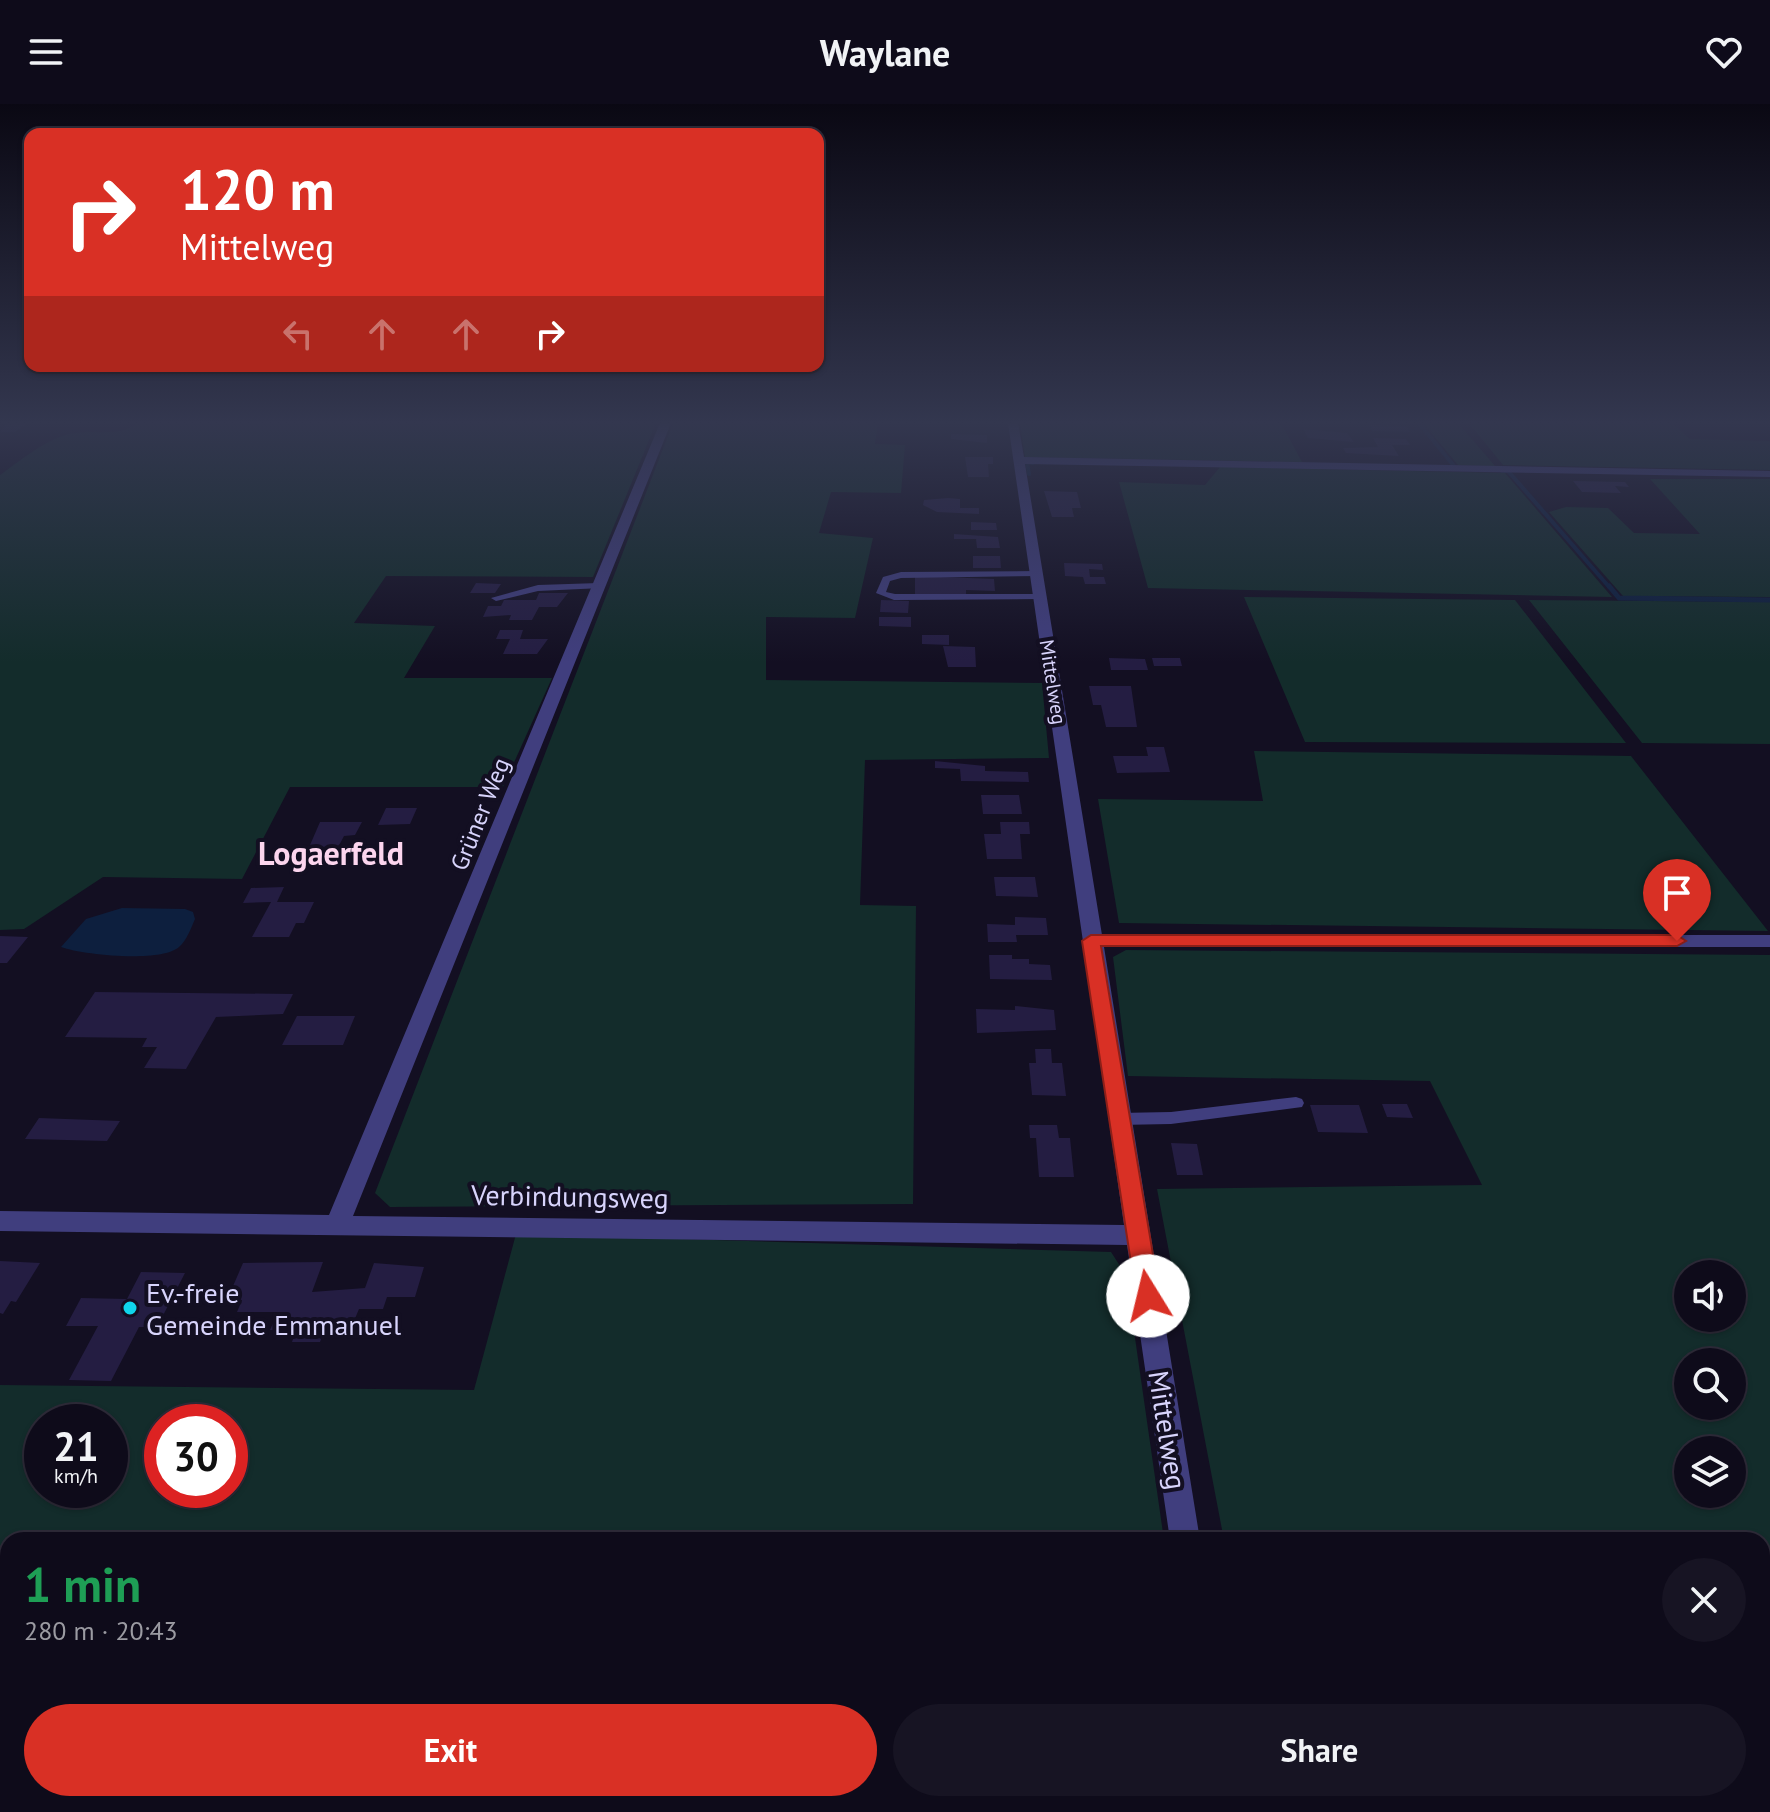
<!DOCTYPE html>
<meta charset="utf-8">
<style>
:root{--surface:#0e0b1a;--page:#171423;--text:#f1f3f6;--muted:#9b9ba2;--line:#2e2b39;--accent:#d93025}
body{margin:0;font-family:"PT Sans",sans-serif;background:var(--page);color:var(--text);height:100vh;display:flex;flex-direction:column;font-size:30px;white-space:nowrap}
*{box-sizing:border-box;margin:0}
p{font-size:26px;color:var(--muted)}
.icon{flex:none;width:44px;height:44px;fill:none;stroke:currentColor;stroke-width:2;stroke-linecap:round;stroke-linejoin:round}
.map{position:relative;flex:1;overflow:hidden}
.sheet{position:absolute;left:0px;top:1428px;width:1770px;height:280px;display:flex;flex-direction:column;background:var(--surface);border-radius:24px 24px 0 0;box-shadow:0 2px 6px #0004,0 0 0 2px var(--line)}
.sheet>*{flex:none}
.guide{position:absolute;left:24px;top:24px;width:800px;height:244px;border-radius:16px;box-shadow:0 2px 6px #0004,0 0 0 2px var(--line);background:#d93025;color:#fff;overflow:hidden}
.buttons{position:absolute;left:1674px;top:1156px;display:grid;gap:16px}
.buttons a{display:grid;place-items:center;width:72px;height:72px;border-radius:50%;background:var(--surface);box-shadow:0 2px 6px #0004,0 0 0 2px var(--line);font-size:40px}
.speed{position:absolute;left:24px;top:1300px;display:flex;gap:16px;font-size:40px;font-weight:700;text-align:center}
.speed>*{display:grid;place-content:center;width:104px;height:104px;border-radius:50%;background:var(--surface);box-shadow:0 2px 6px #0004,0 0 0 2px var(--line);line-height:1}
.speed small{font-size:20px;font-weight:400}
.speed .limit{border:12px solid #d22;background:#fff;color:#111}
.pin{position:absolute;display:grid;place-items:center;width:68px;height:68px;color:#fff;margin:-82px -34px;border-radius:50% 50% 50% 0;rotate:-45deg;box-shadow:0 0 8px #0007}
.pin .icon{rotate:45deg}
.me{position:absolute;width:88px;margin:-44px;rotate:351deg;stroke-linejoin:round;filter:drop-shadow(0 0 6px #0008)}
.turn{display:flex;align-items:center;gap:28px;height:168px;padding:0 24px;font-size:36px}
.turn .icon{width:104px;height:104px;stroke-width:2.5}
.turn b{display:block;font-size:56px;line-height:68px}
.lanes{display:flex;align-items:center;height:76px;padding:0 24px;background:#0003;justify-content:center;gap:40px;direction:ltr}
.lanes .off{opacity:.35}
.round{display:grid;place-items:center;flex:none;width:84px;height:84px;border-radius:42px;background:var(--page)}
.overview{display:flex;align-items:center;justify-content:space-between;height:136px;padding:0 24px}
h1{font-size:48px;font-weight:600;line-height:60px;color:#1e9e55}
.cta{display:flex;gap:16px;margin-top:auto;padding:16px 24px}
.cta a{flex:1;height:92px;border-radius:48px;background:var(--accent);color:#fff;font-size:32px;font-weight:600;line-height:92px;text-align:center}
.cta a+a{background:var(--page);color:var(--text)}
header{display:flex;justify-content:space-between;align-items:center;height:104px;padding:0 24px;background:var(--surface);font-size:36px;font-weight:600}
.map>svg:first-child{display:block}
.green{fill:#132c2b;fill-rule:evenodd}
.water{fill:#0d1f3e}
.lines{fill:none;stroke-linecap:round;stroke-linejoin:round}
.stream-far1{stroke:#0d1f3e;stroke-width:4}
.stream{stroke:#0d1f3e;stroke-width:5}
.building{fill:#241d42}
.lane{fill:#403e7e;fill-rule:evenodd}
.street{fill:#403e7e;fill-rule:evenodd}
.route{fill:#d93025;stroke:#8d1f18;stroke-width:2}
.poi-dot{fill:#10d5ec;stroke:#130f22;stroke-width:3}
.labels{text-anchor:middle;dominant-baseline:central;stroke-width:8;stroke-linejoin:round;paint-order:stroke}
.far-street-label{font-size:20px;fill:#d8d4fc;stroke:#130f22}
.street-label{font-size:24px;fill:#d8d4fc;stroke:#130f22}
.near-street-label{font-size:28px;fill:#d8d4fc;stroke:#130f22}
.near-poi-label{font-size:28px;fill:#d8d4fc;stroke:#130f22;text-anchor:start}
.district-label{font-size:32px;font-weight:bold;fill:#fcd5ee;stroke:#130f22}
</style>
<header><svg class="icon" aria-label="menu" viewBox="0 0 24 24"><path d="M4 6h16M4 12h16M4 18h16"/></svg>Waylane<svg class="icon" aria-label="heart" viewBox="0 0 24 24"><path d="M12 20l-8-8c-3-5 5-10 8-4 3-6 11-1 8 4z"/></svg></header>
<div class="map">
<svg width="1770" height="1708" viewBox="0 0 1770 1708">
<rect width="100%" height="100%" fill="#130f22"/>
<path class="green" d="M138 319H656L593 473 386 472 354 519 435 522 404 574H552L503 683H290L242 775 103 773 24 825 0 826V371C20 357 42 338 65 331 89 324 117 335 138 319Z
M673 319H878L875 340 905 341 901 389 831 388 819 429 873 434 855 514 766 513V576L1042 579 1049 654 865 656 860 801 916 802 913 1100 390 1103 375 1089Z
M1020 319H1281L1302 358 1025 353Z
M1423 319H1458L1495 362 1458 361Z
M1469 319H1672L1690 335 1770 337V366L1503 361Z
M1220 363 1505 369 1612 493 1148 484 1119 378 1205 381Z
M1650 375H1770V493L1623 492 1549 408 1566 403 1608 404 1634 429 1700 430Z
M1244 493 1515 496 1626 639 1305 638Z
M1529 496 1770 498V640L1642 639Z
M1254 647 1631 652 1768 827 1119 819 1098 695 1263 697Z
M1126 846 1770 851V1708H1277L1275 1700H1762V1436H1224L1157 1085 1482 1081 1430 977 1128 972 1113 853ZM1688 1170H1732V1214H1688ZM1688 1258H1732V1302H1688ZM1688 1346H1732V1390H1688Z
M516 1130 1111 1148 1126 1171 1164 1436H8V1700H1201L1202 1708H0V1281L474 1286ZM42 1318H110V1386H42ZM162 1318H230V1386H162Z"/>
<path class="water" d="M122 804 185 805 193 808 195 815C191 824 187 836 179 843 161 859 83 851 61 843L86 815Z"/>
<g class="lines">
<path class="stream-far1" d="M1419 319 1454 362
M1502 367H1508L1610 484
M1029 370 1027 358 1033 359"/>
<path class="stream" d="M1609 482 1619 494 1770 496"/>
</g>
<path class="building" d="M7 319H28L15 328H0Z
M1369 321 1406 322 1410 328 1373 327Z
M1303 325 1347 329 1354 338 1308 334Z
M951 330 987 331V339L951 335Z
M1373 334 1406 335 1410 341H1392L1399 352 1346 349 1343 344 1378 343Z
M965 353H993V360H988L989 373H968Z
M1573 377 1625 378 1629 383 1615 382 1621 389 1582 388Z
M1044 387 1077 388 1081 404H1072L1074 413H1052Z
M948 394 960 395V404H979V410L937 408 923 401 924 396Z
M971 418 996 419 997 426H971Z
M954 430 998 433 1000 444H977L976 435H954Z
M973 452H1000L1001 464H973Z
M1064 459 1102 460 1103 466 1089 465 1090 473H1104L1106 480H1085L1083 473 1065 472Z
M915 472 994 475 995 487 966 486V491H915Z
M476 479 501 480 495 489H470Z
M539 489H568L557 503H539L532 516H509L511 511 483 513 488 502H501L504 496H536Z
M881 496 909 497 908 509 880 508Z
M879 513H911V523L879 522Z
M500 526H523L520 535H548L537 550H503L510 535H496Z
M922 531H949V541L922 540Z
M943 542 975 543 976 563H948Z
M1109 554 1145 555 1148 566H1111Z
M1152 554H1180L1182 562H1154Z
M1089 582H1131L1137 623H1106L1101 601H1093Z
M1146 643H1164L1170 668 1117 669 1113 652H1148Z
M935 657 985 662V667L1028 668 1029 678 961 677 960 665 935 664Z
M981 691H1019L1022 710H983Z
M386 704H417L410 720 378 721Z
M320 718H362L355 731 344 732 335 749 307 748Z
M1000 718H1029L1030 730H1020L1022 755H987L984 730H1001Z
M994 773H1035L1038 793 996 792Z
M284 783 277 798H314L304 819H296L289 833H252L271 798 243 799 251 784Z
M1015 813 1046 814 1048 831H1016L1017 838H988L987 820 1015 821Z
M0 832 28 833 7 859H0Z
M989 851H1012V855H1029V860L1050 861 1052 876 990 875Z
M95 888 293 890 283 910 216 913 186 965 144 964 157 943H142L147 934 65 933Z
M1015 902 1054 906 1056 926 977 929 976 905 1015 906Z
M297 912H355L343 941H282Z
M1035 945H1051L1052 959H1062L1066 992 1032 991 1029 959H1036Z
M1382 1000H1407L1413 1014 1387 1013Z
M1310 1001H1359L1368 1029 1318 1028Z
M39 1014 120 1017 107 1037 25 1035Z
M1029 1021H1057L1059 1034H1070L1074 1073H1039L1036 1034H1030Z
M1171 1039 1197 1040 1203 1071H1177Z
M0 1157 40 1159 16 1198 11 1197 3 1210 0 1209Z
M323 1158 312 1188 365 1184 374 1159 424 1163 415 1193H387L383 1205H359L354 1217H328L320 1238H292L296 1226H270L278 1208H237L242 1196H227L243 1159Z
M141 1168 185 1169 157 1223H139L111 1277 69 1276 98 1222H66L81 1194 127 1195Z"/>
<g class="lines">
<path class="lane" d="M1036 467 1039 468V472L901 474 890 477 886 488 895 490H1043V494L1040 495 894 496 876 489 883 473 901 468Z
M599 479 604 482 602 484 538 487 496 497 491 494 538 481Z
M1296 993 1302 995 1304 999 1302 1003 1171 1020 1118 1021 1112 1019 1110 1015 1112 1011 1118 1009 1171 1008Z"/>
<path class="street" d="M660 319H671L353 1112 1124 1121 1008 319H1018L1024 353 1770 367V373L1025 360 1102 831H1770V843H1104L1200 1436H1170L1127 1141 0 1127V1107L329 1111Z
M1207 1700H1241L1242 1708H1208Z"/>
</g>
<linearGradient id="sky" x2="0" y2="1"><stop stop-color="#0a0813"/><stop offset="0.57" stop-color="#33374f"/><stop offset="1" stop-color="#33374f" stop-opacity="0"/></linearGradient>
<rect width="1770" height="559" fill="url(#sky)"/>
<path class="route" d="M1091 831H1677L1686 837 1677 842H1101L1160 1192 1156 1199 1148 1202 1140 1199 1136 1192 1082 837Z"/>
<circle class="poi-dot" cx="130" cy="1204" r="8"/>
<g class="labels">
<g class="far-street-label">
<text transform="translate(1053 578) rotate(81)">Mittelweg</text>
</g>
<g class="street-label">
<text transform="translate(480 710) rotate(-68)">Grüner Weg</text>
</g>
<g class="near-street-label">
<text transform="translate(570 1092) rotate(1)">Verbindungsweg</text>
<text transform="translate(1168 1326) rotate(81)">Mittelweg</text>
</g>
<g class="near-poi-label">
<text x="146" y="1188">Ev.-freie<tspan x="146" dy="32">Gemeinde Emmanuel</tspan></text>
</g>
<g class="district-label">
<text x="331" y="749">Logaerfeld</text>
</g>
</g>
</svg>
<div class="buttons">
<a><svg class="icon" aria-label="sound" viewBox="0 0 24 24"><path d="M4 9h4l5-4v14l-5-4H4zM17 9q2 3 0 6"/></svg></a>
<a><svg class="icon" aria-label="search" viewBox="0 0 24 24"><circle cx="10" cy="10" r="6"/><path d="M15 15l6 6"/></svg></a>
<a><svg class="icon" aria-label="layers" viewBox="0 0 24 24"><path d="M12 4l9 5-9 5-9-5zM3 14l9 5 9-5"/></svg></a>
</div>
<div class="speed"><div>21<small>km/h</small></div><div class="limit">30</div></div>
<div class="pin" style="left:1677px;top:837px;background:#d93025"><svg class="icon" aria-label="arrive" viewBox="0 0 24 24"><path d="M6 21V4h12l-3 4 3 4H6"/></svg></div>
<svg class="me" style="left:1148px;top:1192px" viewBox="-20 -20 40 40"><circle r="19" fill="#fff"/><path d="M0-13L10 11 0 6-10 11z" fill="#d93025"/></svg>
<div class="guide">
<div class="turn"><svg class="icon" aria-label="right" viewBox="0 0 24 24"><path d="M7 20v-9h11M14 6l5 5-5 5"/></svg><div><b>120 m</b>Mittelweg</div></div>
<div class="lanes"><svg class="icon off" aria-label="left" viewBox="0 0 24 24"><path d="M17 20v-9H6M10 6l-5 5 5 5"/></svg><svg class="icon off" aria-label="ahead" viewBox="0 0 24 24"><path d="M12 20V5M6 11l6-6 6 6"/></svg><svg class="icon off" aria-label="ahead" viewBox="0 0 24 24"><path d="M12 20V5M6 11l6-6 6 6"/></svg><svg class="icon" aria-label="right" viewBox="0 0 24 24"><path d="M7 20v-9h11M14 6l5 5-5 5"/></svg></div>
</div>
<section class="sheet">
<div class="overview"><div><h1>1 min</h1><p>280 m · 20:43</p></div><a class="round"><svg class="icon" aria-label="close" viewBox="0 0 24 24"><path d="M6 6l12 12M18 6L6 18"/></svg></a></div>
<div class="cta"><a>Exit</a><a>Share</a></div>
</section>
</div>
